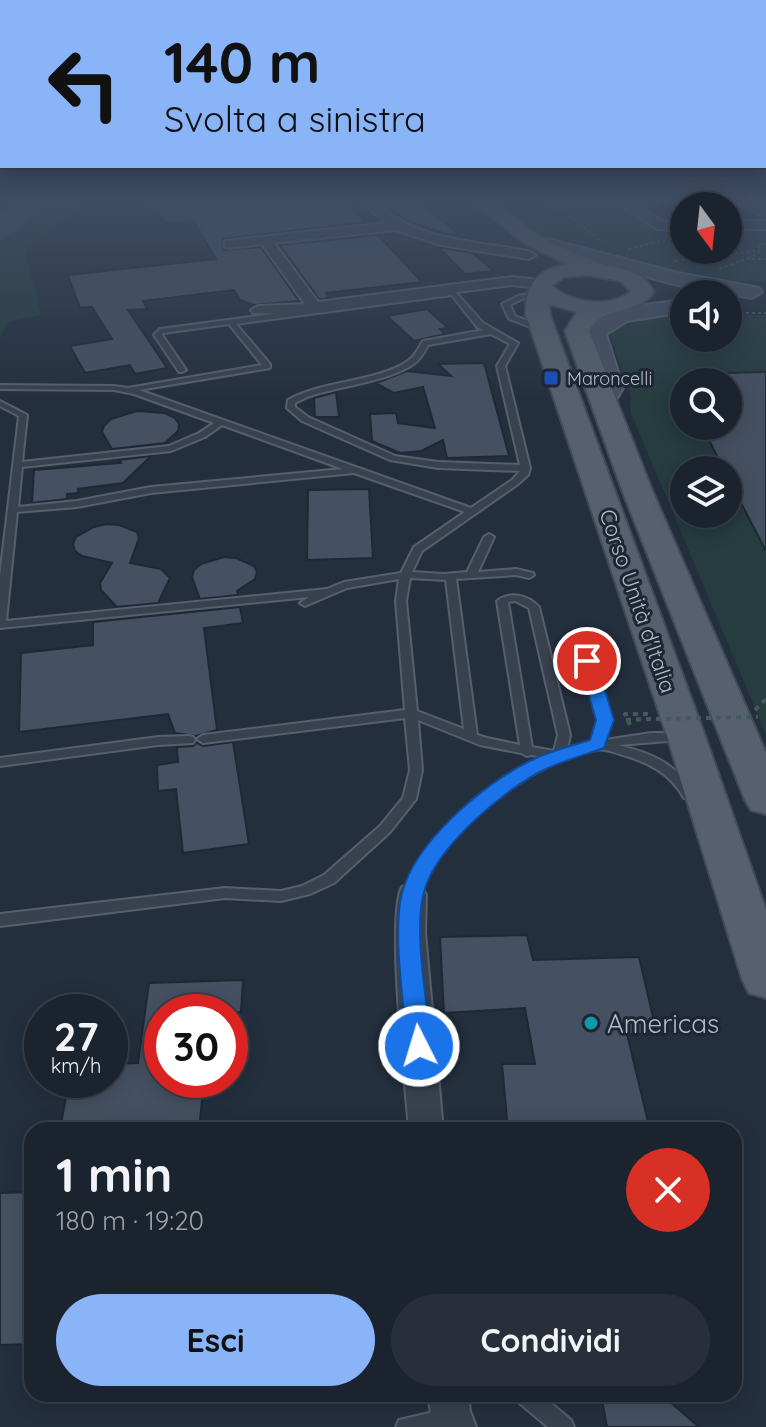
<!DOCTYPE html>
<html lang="it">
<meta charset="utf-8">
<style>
:root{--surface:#1b232e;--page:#282f3a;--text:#f1f3f6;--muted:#a0a4aa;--line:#39404a;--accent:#8ab4f8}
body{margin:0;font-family:Quicksand,sans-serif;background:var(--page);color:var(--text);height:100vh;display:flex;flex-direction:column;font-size:30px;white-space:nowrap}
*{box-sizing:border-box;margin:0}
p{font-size:26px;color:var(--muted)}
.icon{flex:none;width:44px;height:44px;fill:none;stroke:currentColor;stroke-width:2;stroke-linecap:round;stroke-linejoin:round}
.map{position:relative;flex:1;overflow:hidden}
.sheet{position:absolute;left:24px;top:1122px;width:718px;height:280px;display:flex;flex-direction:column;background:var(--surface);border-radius:24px;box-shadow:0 4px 20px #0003,0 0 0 2px var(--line)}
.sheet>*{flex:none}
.banner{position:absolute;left:0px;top:0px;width:766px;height:168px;box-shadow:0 4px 20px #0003,0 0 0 2px var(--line);background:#8ab4f8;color:#111;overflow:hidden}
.needle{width:52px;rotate:165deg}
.tools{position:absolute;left:670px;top:192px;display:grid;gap:16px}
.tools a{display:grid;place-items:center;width:72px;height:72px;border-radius:50%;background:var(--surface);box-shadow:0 4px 20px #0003,0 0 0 2px var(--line);font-size:40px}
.speed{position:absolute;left:24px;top:994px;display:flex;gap:16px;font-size:40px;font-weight:700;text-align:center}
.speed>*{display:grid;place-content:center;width:104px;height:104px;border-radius:50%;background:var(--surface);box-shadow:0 4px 20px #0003,0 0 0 2px var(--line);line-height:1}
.speed small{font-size:20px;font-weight:400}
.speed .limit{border:12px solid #d22;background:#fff;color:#111}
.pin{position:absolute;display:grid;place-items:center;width:68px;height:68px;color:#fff;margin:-34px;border:4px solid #fff;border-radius:50%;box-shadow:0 2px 8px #0007}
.me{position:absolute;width:88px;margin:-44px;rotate:355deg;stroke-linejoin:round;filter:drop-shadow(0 0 6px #0008)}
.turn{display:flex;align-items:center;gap:28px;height:168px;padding:0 32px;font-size:36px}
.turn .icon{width:104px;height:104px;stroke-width:2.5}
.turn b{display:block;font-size:56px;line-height:68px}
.round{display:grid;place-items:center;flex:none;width:84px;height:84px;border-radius:42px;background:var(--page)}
.summary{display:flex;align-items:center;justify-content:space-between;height:136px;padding:0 32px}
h1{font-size:48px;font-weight:700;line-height:60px}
.action{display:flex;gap:16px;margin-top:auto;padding:16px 32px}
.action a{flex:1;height:92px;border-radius:48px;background:var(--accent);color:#111;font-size:32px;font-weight:700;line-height:92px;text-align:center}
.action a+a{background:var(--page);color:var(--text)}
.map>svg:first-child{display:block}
.green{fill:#263c3f;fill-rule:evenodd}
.water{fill:#394c67}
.building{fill:#455162;stroke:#1f2835;stroke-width:2}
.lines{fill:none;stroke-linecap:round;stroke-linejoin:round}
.service-casing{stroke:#565f6c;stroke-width:4}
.minor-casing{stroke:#565f6c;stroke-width:4}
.secondary-casing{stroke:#565f6c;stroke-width:4}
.primary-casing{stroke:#414a57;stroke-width:4}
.path-far1{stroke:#44595c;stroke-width:2;stroke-dasharray:3 3;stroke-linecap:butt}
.path{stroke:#44595c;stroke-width:4;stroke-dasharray:5 5;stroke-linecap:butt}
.service{fill:#38414e;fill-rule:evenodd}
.minor{fill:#38414e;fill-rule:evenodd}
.secondary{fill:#465061;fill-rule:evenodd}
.primary{fill:#56606e;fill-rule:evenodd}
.path-bridge{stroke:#44595c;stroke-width:4;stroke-dasharray:5 5;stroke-linecap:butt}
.route{fill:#1a73e8;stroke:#114b97;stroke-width:2}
.transit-dot{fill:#1a4fb4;stroke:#1d2633;stroke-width:3}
.culture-dot{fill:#0f9aa8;stroke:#1d2633;stroke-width:3}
.labels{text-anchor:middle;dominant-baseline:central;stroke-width:6;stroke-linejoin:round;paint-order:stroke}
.far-poi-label{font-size:18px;fill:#b4bcc9;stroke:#1d2633;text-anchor:start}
.street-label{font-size:22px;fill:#b4bcc9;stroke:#1d2633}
.near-poi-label{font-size:26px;fill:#b4bcc9;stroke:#1d2633;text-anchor:start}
</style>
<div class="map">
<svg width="766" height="1427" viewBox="0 0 766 1427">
<rect width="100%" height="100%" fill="#242f3e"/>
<path class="green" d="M57 200H88L25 251 41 315 8 322 0 338V241Z
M540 200H611L661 235 684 231V250H728V231H766V282L699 280 547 240 524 222 520 212 550 209Z
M651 315H684V338H728V315H766V734L630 411 631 397 609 332 622 321ZM684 382H728V426H684ZM684 470H728V514H684Z"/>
<path class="water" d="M21 200H57L0 241V213Z"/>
<path class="building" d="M195 200H344L366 222 223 239 224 250 261 247 299 301 254 305 240 300 234 290 143 301 147 309 128 310 167 368 135 374 130 365 85 373 70 346 112 339 92 307 80 308 68 275 216 259 194 221 164 223 156 207Z
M377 200H416L459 234H446L408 221Z
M378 235 422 282 326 293 329 298 319 299 280 245Z
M438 247 473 253 493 271 465 274Z
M427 309 448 328 440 329 445 334 414 341 387 316Z
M484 363 509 456 447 458 443 440 421 451 400 453 372 441 370 414 396 413 398 423 435 428 423 387 394 393 376 383 407 371 451 376 438 364Z
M766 372V551L728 478V470H724L702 426H728V373Z
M336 392 339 417H315L314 398Z
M137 411 165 413 175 418 179 424 178 431 165 443 112 449 102 432 104 426 111 419Z
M151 456 123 483 78 489V493L67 494V499L32 503 34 470 121 463 119 460Z
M369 489 373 558 307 560 308 490Z
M107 524 119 525 137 532 139 538 130 563 161 569 170 578 158 603 117 607 101 590 100 583 112 563 82 556 75 551 73 544 76 537 94 527Z
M224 557 236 558 254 566 257 572 255 579 237 591 238 595 200 599 192 577 194 570 201 564Z
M240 607 243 623 204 628 217 730 196 736 175 733 168 714 19 732 21 653 93 645V622Z
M233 742 249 844 183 853 176 789 158 791 157 765 178 762 177 747 193 746 197 743 203 746Z
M527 935 533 960 639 957 657 1034H627L650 1130H508L502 1064H535L525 1008 444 1013 440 937Z
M243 980 241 1012H162V1080H204L199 1130H60L69 1080H110V1064L138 1063 149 983Z
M32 1192V1344L0 1345V1193Z
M601 1394H661L699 1427H607Z"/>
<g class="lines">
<g class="service-casing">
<path id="service" d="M448 288H452L483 323 518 343 505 366 530 468 528 475 518 484 422 551 412 572 444 574 467 572 484 537 489 534 494 537 478 572 516 569 533 573 534 575 529 578 516 575 456 579 477 735 487 738 520 745 497 601C510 591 528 595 539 607L570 735 567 750 592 742 599 720 581 661 587 658 593 661 611 720 605 740 651 733H685L687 736 681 740 618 745C653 754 676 763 695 795L694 798H684C670 773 648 762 620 754 613 752 604 748 596 750 546 758 479 806 447 845 433 862 426 880 417 899L412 900 407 899 405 895C430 833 485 783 547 758L531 755 527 756 521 753 480 745 418 720 422 770 416 799 390 832 334 883 310 894 281 901 225 898 0 926V914L225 888 281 891 302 886 324 875 380 826 403 798 410 770 405 718 203 743 197 739 203 735 405 710 396 601 399 579 347 588 305 606 300 603 309 597 0 628V576L19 416 0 406V401L27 415 22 462 169 446 199 433 214 423 134 394 114 390 0 389V385L114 386 128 388 262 365 229 324 163 333 162 335 186 370 182 372H179L154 335 160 329 448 291ZM452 295 477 327 484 330 423 341C418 349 415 356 408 361 377 382 324 380 288 400L287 408 302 421 390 460 438 468 520 471 512 480 471 508 139 390 270 368V364L236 324ZM491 334 510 344 497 366 520 465 438 462 395 456 308 417 295 407V403L307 397C338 386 386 382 412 365 420 360 424 353 428 345ZM222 425 343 469 151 487 77 501 18 507 22 467 171 451 205 437ZM354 473 465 512 414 547 401 573 344 582 327 589 6 621 17 512 77 507 151 493ZM410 578 446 580 464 729 417 711 406 601ZM515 601 529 608 558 735 554 751 532 747 508 602Z
M540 291 544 293 542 294 522 299 510 305 515 316 547 328 548 330 544 332 509 319 502 304 518 296Z
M189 736 193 737 195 740 193 743 158 745 0 766V758L158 737Z
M514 1394H540L571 1420 574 1427H548L517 1401Z
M447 1409 454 1412 457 1419 452 1427H396L399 1420Z"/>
</g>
<g class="minor-casing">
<path id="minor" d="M149 200H171L154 205Z
M359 200H372C416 241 472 241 529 251L536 255 529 259 441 245 396 230 274 243 318 302 512 277 540 280 547 284 540 288 512 285 289 314 253 313 251 310 258 306 305 304 262 244 230 248 225 247V241L386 223Z
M613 200H627L664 222H684V230L657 229Z
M736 200H750L766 209V218Z
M728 221H766V229H728Z
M412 884 422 887 426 895 425 933 443 1130H409C406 1087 386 917 402 887Z
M428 1394H468L470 1411 476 1427H433Z"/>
</g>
<g class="secondary-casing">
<path id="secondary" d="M532 235 678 273 759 288 762 292 752 298 677 285 526 244 523 240Z
M684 300V312L627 321 606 334 623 388 612 407H596L592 402 599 388 583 338C593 306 656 304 684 300Z"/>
</g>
<g class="primary-casing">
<path id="primary" d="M471 200C506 200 512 220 540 236 558 247 582 257 602 264 624 271 642 269 654 292 637 316 601 305 589 331L652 490 766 753V814L751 810 745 800 622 490 565 331 577 312 549 304 550 315 705 736 766 910V998L749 993 742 979 667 736 526 315C525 285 537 269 568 264L525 244ZM588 275 620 281 631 291C612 309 570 303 552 286L564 277Z"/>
</g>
<path class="path-far1" d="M551 200 603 243
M586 200 605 202
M523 213 606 205
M628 249 666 240
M752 259H766
M675 261 760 250
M719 269 752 257 760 250 757 244H766
M728 313H766"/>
<path class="path" d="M755 710 766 699
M626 720 652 719
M630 725 625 714H651"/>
<use href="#service" class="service"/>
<use href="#minor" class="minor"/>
<use href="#secondary" class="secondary"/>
<use href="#primary" class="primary"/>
<path class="path-bridge" d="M656 719 758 717"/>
</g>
<linearGradient id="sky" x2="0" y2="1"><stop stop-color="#141a22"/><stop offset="0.5" stop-color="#3f4d63"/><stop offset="1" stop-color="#3f4d63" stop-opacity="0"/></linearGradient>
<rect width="766" height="400" fill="url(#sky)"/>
<path class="route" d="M587 656 596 661 614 720 604 748C585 755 565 760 546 769 505 788 435 848 424 892 413 932 428 1004 431 1046L428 1053 419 1056 411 1053 407 1046C404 1003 392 932 402 893 415 842 485 782 532 760 550 751 571 746 590 740L596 720 579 661Z"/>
<rect class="transit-dot" x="543" y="370" width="16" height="16" rx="4"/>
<circle class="culture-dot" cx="591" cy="1023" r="8"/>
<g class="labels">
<g class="far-poi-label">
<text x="567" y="378">Maroncelli</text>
</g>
<g class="street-label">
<text transform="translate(638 601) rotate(71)">Corso Unità d'Italia</text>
</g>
<g class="near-poi-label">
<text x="607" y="1023">Americas</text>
</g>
</g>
</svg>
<div class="tools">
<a><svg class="needle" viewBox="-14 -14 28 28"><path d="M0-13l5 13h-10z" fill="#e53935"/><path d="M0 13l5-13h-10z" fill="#a0a4aa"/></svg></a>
<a><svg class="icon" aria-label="sound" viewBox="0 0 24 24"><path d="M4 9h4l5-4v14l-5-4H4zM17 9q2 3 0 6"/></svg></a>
<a><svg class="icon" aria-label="search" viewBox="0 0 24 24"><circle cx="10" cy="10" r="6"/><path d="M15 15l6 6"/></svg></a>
<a><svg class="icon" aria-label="layers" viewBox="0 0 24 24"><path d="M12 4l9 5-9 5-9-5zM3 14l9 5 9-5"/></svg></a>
</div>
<div class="speed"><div>27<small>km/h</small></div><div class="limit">30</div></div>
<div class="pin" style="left:587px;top:661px;background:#d93025"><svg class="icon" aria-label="arrive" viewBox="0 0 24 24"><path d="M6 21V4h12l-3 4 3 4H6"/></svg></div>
<svg class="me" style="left:419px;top:1046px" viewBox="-20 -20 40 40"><circle r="17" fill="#1a73e8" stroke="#fff" stroke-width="3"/><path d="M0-11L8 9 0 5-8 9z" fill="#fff"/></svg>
<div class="banner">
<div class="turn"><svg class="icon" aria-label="left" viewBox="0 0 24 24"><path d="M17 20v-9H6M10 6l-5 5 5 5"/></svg><div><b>140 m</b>Svolta a sinistra</div></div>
</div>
<section class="sheet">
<div class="summary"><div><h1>1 min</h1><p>180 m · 19:20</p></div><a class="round" style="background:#d93025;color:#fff"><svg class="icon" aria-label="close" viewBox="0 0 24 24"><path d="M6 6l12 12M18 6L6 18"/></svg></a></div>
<div class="action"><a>Esci</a><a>Condividi</a></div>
</section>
</div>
